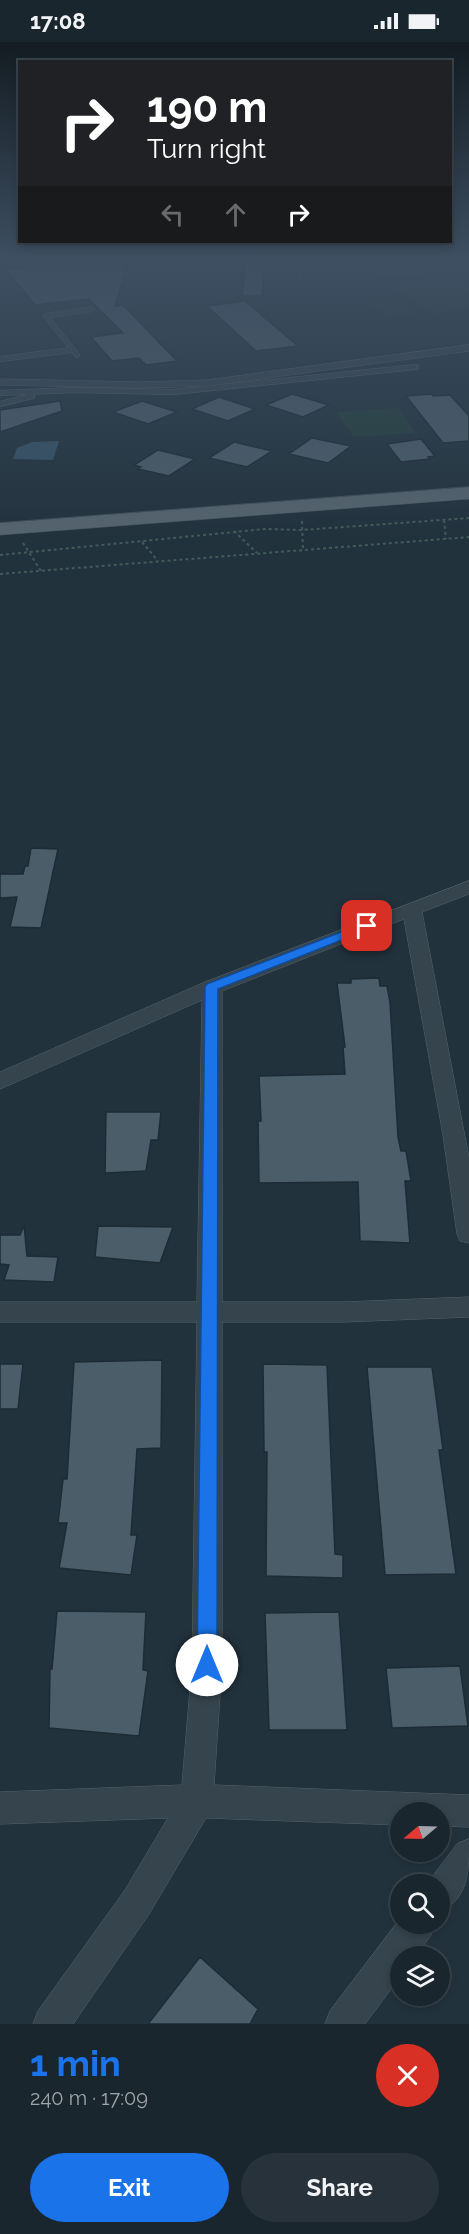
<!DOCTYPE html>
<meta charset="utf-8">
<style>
:root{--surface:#1a262e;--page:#27323a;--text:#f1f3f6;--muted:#9fa5aa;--line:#38434a;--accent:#1a73e8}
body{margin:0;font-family:Raleway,sans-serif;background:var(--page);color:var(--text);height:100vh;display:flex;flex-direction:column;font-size:22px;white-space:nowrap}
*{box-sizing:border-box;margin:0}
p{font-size:20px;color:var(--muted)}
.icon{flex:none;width:33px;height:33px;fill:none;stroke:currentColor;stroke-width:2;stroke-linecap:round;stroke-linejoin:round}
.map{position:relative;height:1982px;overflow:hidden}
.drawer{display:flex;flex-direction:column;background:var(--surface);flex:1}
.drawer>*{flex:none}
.guide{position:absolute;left:18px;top:18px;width:434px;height:183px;border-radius:0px;box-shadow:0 3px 9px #0003,0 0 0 2px var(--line);background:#202124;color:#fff;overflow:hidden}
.needle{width:39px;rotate:251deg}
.buttons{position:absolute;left:390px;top:1760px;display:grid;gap:12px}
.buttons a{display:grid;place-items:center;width:60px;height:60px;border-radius:50%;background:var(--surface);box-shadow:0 3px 9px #0003,0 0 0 2px var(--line);font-size:30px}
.pin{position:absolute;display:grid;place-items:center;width:51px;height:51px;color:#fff;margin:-26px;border-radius:12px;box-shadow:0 3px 9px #0006}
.me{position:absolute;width:66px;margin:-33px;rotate:0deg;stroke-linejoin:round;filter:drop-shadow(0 0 4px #0008)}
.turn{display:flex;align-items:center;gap:21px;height:126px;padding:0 30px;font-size:27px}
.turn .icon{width:78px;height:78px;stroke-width:2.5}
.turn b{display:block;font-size:42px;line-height:51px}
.lanes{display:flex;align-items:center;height:57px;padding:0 30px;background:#0003;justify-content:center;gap:30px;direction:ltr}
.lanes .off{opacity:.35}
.round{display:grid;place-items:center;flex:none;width:63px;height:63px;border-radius:32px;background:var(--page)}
.overview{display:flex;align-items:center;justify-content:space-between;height:102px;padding:0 30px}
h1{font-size:36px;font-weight:700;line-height:45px;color:var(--accent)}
.button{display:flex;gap:12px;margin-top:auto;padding:12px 30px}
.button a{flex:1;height:69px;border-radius:36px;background:var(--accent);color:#fff;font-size:24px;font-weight:700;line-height:69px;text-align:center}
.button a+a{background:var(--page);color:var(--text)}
.status{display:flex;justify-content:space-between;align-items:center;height:42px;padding:0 30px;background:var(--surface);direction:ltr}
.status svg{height:16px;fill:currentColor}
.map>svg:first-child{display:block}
.green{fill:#243e3d}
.water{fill:#355265}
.building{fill:#4a5d69;stroke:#1d2b34;stroke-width:1.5}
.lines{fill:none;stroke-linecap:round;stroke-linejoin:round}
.service-casing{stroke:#54626b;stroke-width:6}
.minor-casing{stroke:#54626b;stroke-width:1}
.primary-casing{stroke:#3f4d56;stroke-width:1}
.path{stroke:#425a59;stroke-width:2;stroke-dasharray:3 3;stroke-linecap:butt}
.service{stroke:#36444d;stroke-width:5}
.minor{fill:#36444d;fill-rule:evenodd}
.primary{fill:#54636d;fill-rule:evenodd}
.route{fill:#1a73e8;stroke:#114b97;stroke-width:1.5}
</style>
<div class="status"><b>17:08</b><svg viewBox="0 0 49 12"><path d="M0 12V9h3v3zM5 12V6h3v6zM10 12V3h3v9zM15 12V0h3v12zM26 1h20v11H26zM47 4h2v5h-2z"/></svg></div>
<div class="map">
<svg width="469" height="1982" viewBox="0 0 469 1982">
<rect width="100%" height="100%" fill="#22323d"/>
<path class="green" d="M380 216H469V228L388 237 360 218Z
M452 234 469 245V267L432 272 389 241Z
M397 255 417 270 387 275 366 258Z
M398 366 416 391 354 395 336 370Z"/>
<path class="water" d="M59 399 53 418 13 417 17 406 32 400Z"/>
<path class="building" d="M27 216H129L115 264 123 263 177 319 146 323 139 316 112 319 91 295 123 291 89 257 35 263 5 226 23 227Z
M247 216H266L262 254H242Z
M245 259 298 304 256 309 207 264Z
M292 352 329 363 303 375 266 363Z
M432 352 433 354 450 353 469 374V399L443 401 406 354Z
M219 355 255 367 228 379 192 367Z
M60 359 62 369 0 390V368Z
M142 359 177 370 148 382 113 370Z
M312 396 351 404 328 421 289 412Z
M421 397 435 414 428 415 430 417 401 420 387 402Z
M234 400 272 409 247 425 209 416Z
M158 408 195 417 169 434 138 427 141 425 134 423Z
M31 806 58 807 41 886 10 885 17 855 0 856V832H23L25 824H28Z
M379 936 380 944H387L390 960 398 1095 401 1109H406L411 1139H405L410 1201 360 1199 358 1140 259 1141 258 1079H261L259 1034 345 1032 343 1005H345L337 941H351V937Z
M106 1070H161L158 1098H151L146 1129 105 1131Z
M24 1183 27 1214 58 1215 54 1240 4 1238 9 1223 0 1222V1193H20Z
M98 1184 173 1185 160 1221 95 1215Z
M162 1318 161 1406 137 1407 131 1493H137L131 1533 59 1526 67 1481H58L63 1437H67L74 1320Z
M0 1322H23L18 1367H0Z
M263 1322 327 1323 335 1512 343 1513V1536L266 1534 267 1410H264Z
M367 1325H432L443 1408H439L456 1532 385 1533Z
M57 1569 146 1570 143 1628 148 1629 139 1694 49 1686 50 1626 52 1627Z
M339 1570 347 1688H269L265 1571Z
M460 1624 468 1684 392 1686 386 1626Z
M200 1915 258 1967 250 1982H148Z"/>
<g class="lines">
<g class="service-casing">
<path id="service" d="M300 235 303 216
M77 313 46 274 92 267
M0 317 71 308
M0 351 75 348 174 350 416 325
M0 362 32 354"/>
</g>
<g class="minor-casing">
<path id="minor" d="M469 303V309L207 344 138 346 0 343V337L138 340 207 338Z
M469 839V852L422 870 469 1116V1201L460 1199 457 1192 443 1093 404 877 222 949V1260H343L469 1255V1275L343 1280H222V1623L214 1743 469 1753V1785L440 1784V1770H400V1783L206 1776 149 1872 73 1982H33L38 1969 125 1848 168 1776 0 1782V1750L182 1743 192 1623 197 1280H0V1260H197L202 958 0 1047V1030L205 940Z
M469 1797C469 1829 469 1856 440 1870V1842H427L457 1802Z
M400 1877V1881H436L431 1893 416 1914H400V1935L365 1982H325L330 1969Z"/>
</g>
<g class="primary-casing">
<path id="primary" d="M469 445V457L0 493V481Z"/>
</g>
<path class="path" d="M444 478 446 497
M302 479 303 508
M234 489 257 511
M142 500 158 519
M23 501 41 529
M0 513 265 487 302 488 469 476
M0 532 469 495"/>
<use href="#service" class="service"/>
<use href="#minor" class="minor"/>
<use href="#primary" class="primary"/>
</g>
<linearGradient id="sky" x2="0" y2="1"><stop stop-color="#131c22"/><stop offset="0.44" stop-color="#3e4f62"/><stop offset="1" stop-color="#3e4f62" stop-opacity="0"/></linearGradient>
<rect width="469" height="494" fill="url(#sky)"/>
<path class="route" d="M367 880 374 884 372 886 218 947 217 1623 214 1630 207 1633 200 1630 197 1623 205 945 207 942Z"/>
</svg>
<div class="buttons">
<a><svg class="needle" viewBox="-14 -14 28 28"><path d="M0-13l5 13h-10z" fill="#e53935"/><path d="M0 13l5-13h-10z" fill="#9fa5aa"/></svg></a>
<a><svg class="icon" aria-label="search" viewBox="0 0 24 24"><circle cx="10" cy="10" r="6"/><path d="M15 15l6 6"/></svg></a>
<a><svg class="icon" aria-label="layers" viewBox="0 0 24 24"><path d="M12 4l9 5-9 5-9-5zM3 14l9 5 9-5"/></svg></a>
</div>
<div class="pin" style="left:367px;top:884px;background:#d93025"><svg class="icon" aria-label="arrive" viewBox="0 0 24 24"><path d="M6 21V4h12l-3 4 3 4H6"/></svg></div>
<svg class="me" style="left:207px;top:1623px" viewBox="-20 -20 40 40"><circle r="19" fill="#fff"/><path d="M0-13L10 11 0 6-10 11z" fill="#1a73e8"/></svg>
<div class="guide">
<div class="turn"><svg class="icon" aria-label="right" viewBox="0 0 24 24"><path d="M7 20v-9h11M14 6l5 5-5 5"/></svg><div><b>190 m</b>Turn right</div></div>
<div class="lanes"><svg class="icon off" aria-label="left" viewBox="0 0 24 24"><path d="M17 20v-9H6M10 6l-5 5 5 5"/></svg><svg class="icon off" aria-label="ahead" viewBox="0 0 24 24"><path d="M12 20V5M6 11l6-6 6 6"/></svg><svg class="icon" aria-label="right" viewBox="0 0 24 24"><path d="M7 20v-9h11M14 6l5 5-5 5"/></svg></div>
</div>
</div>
<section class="drawer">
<div class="overview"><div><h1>1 min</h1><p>240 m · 17:09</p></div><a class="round" style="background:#d93025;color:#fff"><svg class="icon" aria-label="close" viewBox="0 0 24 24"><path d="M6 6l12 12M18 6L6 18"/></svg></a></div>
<div class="button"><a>Exit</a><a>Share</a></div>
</section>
